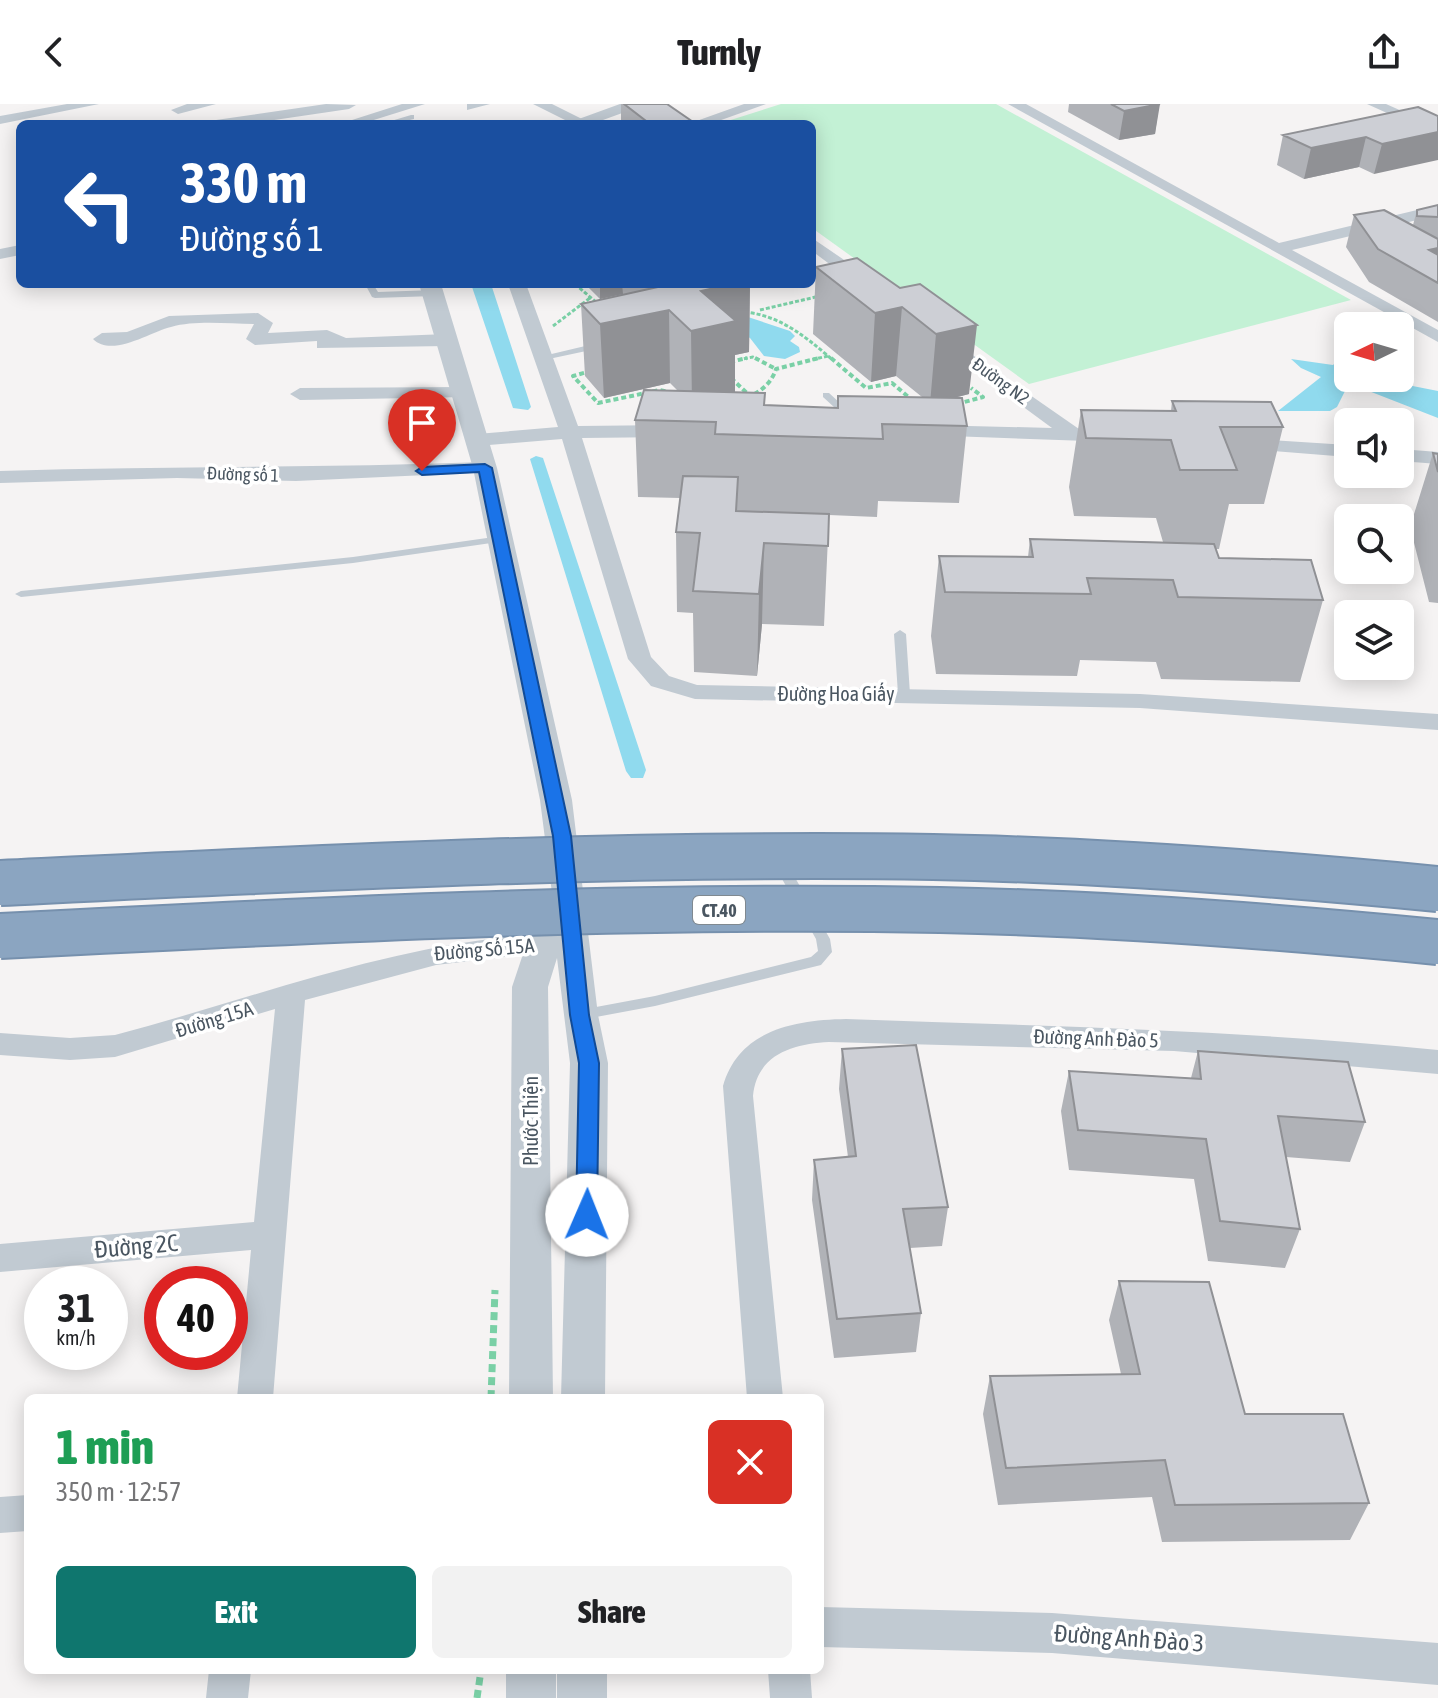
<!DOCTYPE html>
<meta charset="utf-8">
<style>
:root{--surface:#fff;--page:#f2f2f2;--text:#202124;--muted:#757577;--accent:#0f766e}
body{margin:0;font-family:"Asap Condensed",sans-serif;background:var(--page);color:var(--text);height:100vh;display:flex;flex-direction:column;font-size:30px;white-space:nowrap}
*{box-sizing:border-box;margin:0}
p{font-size:26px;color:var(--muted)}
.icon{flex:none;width:44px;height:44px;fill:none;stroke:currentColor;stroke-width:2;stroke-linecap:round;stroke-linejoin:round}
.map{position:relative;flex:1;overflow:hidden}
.drawer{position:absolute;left:24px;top:1290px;width:800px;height:280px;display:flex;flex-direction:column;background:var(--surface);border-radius:12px;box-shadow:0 4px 20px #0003}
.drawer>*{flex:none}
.banner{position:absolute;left:16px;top:16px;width:800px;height:168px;border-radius:12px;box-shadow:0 4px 20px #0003;background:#1a4fa0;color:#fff;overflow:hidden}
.needle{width:52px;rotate:265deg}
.fabs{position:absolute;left:1334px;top:208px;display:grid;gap:16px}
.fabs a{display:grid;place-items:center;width:80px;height:80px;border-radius:12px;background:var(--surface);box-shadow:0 4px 20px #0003;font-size:40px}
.speed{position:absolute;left:24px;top:1162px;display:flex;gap:16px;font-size:40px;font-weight:700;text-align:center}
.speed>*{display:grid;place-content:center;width:104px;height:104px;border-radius:50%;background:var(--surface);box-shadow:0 4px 20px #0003;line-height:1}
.speed small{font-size:20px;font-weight:400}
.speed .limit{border:12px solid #d22;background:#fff;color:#111}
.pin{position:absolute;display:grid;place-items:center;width:68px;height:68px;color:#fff;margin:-82px -34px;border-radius:50% 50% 50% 0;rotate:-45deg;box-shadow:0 0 8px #0007}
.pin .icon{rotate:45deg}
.me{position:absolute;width:88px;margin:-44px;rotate:1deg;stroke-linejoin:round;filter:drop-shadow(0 0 6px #0008)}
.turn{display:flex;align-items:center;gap:28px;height:168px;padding:0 32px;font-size:36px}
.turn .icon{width:104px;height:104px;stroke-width:2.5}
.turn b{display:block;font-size:56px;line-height:68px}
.round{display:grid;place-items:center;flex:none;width:84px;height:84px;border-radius:12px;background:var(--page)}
.summary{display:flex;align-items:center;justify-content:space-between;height:136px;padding:0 32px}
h1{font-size:48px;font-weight:800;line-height:60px;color:#1e9e55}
.primary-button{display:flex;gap:16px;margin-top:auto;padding:16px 32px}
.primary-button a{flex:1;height:92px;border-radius:12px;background:var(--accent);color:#fff;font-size:32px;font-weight:800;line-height:92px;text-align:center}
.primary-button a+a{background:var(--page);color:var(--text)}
header{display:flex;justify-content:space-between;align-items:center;height:104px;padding:0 32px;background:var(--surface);font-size:36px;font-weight:800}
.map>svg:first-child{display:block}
.green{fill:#c3f1d5}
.water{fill:#90daee}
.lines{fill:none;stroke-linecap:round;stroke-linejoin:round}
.path-far2{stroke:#7ad0a6;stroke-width:3;stroke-dasharray:4 2;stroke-linecap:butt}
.path-far1{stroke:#7ad0a6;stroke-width:4;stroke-dasharray:5 3;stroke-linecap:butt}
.path{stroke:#7ad0a6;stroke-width:7;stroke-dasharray:8 5;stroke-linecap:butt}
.service{fill:#c1cad2;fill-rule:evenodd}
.minor{fill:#c1cad2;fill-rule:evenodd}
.tertiary{fill:#c1cad2;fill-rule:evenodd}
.motorway-bridge-casing{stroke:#7690ad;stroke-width:48;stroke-linecap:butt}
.motorway-bridge{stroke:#8ba5c1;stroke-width:44}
.wall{fill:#b0b2b7}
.shaded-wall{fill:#909195}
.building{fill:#cdcfd5;stroke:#909195;stroke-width:2}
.route{fill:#1a73e8;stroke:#114b97;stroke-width:2}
.labels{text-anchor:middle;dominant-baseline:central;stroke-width:7;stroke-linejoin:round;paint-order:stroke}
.far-street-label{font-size:18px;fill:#4a5661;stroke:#fff}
.shield{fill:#fff;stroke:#808990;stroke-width:2}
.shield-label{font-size:18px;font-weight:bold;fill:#4a5661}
.street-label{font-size:20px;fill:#4a5661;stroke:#fff}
.near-street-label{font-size:24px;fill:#4a5661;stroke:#fff}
</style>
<header><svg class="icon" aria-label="back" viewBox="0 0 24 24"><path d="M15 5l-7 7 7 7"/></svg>Turnly<svg class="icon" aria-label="share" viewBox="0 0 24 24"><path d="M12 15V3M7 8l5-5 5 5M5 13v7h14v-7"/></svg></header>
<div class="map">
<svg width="1438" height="1594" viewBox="0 0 1438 1594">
<rect width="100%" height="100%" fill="#f5f3f3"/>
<path class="green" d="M781 0H996L1351 196 1029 280 812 124V20H718Z"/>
<path class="water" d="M471 180H491L531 303 528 306 513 304Z
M745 212 790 227 795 232 790 237 799 243 800 248 785 255 764 252 750 234 740 228Z
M1348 246V274H1372L1438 287V314L1356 282 1346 285 1337 303 1330 307H1278L1321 273 1301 264 1291 255 1333 261Z
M536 352 543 354 646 666 643 674H631L626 667 530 355Z"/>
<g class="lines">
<path class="path-far2" d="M575 180 597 199
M760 206 820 192
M553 222 590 194
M828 252 833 256
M630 256 642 253 644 250 640 247 645 243 704 230 706 226 690 213C751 199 781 211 828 252L811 256
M738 256 753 253 759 256"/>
<path class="path-far1" d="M638 254 573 272 598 299 660 286 668 288 689 307C719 301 765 299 776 265L819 254
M755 254 776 265
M831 254 866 284 892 279 912 296
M730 258 747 254
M731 274 750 292
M957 300 983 293 971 284"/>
<path class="path" d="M491 1294 495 1186
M477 1594 481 1566"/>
<path class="service" d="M411 11H414V15L393 20H381Z
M365 180H373L378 188 434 186 438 189 434 192 375 194 372 193Z
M602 238 607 241 605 243 544 256 539 253Z
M823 289H829L852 310V314H846L823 293Z
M501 432 505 433V437L353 459 21 493 15 490 21 487 353 453Z
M900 526 906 530 910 590 904 594 898 590 894 530Z
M780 754 785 756 830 835 832 848 821 861 655 902 580 916 575 915 573 911 575 907 580 906 655 892 811 853 818 847 816 835 773 759Z"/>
<path class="minor" d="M67 0H99L0 20V12Z
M187 0H216L178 10 171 6Z
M326 0 356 1 349 5 247 20H209L216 16Z
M402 0H425L361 20 352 16Z
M467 0H490L467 6Z
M533 0H552L588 18 573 20Z
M744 0H766L710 20H688Z
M1008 0H1026L1279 139 1438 101V111L1292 146 1438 226V238Z
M1367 0H1386L1438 23V32Z
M812 134 875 177V185H863L812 147Z
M20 141V151L0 155V145Z
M508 180H526L578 322 672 321 682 327 672 333 582 334 651 553 669 572 697 581 1140 590 1438 610V626L1140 604 695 595 651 582 628 555 562 335 477 342 467 336 477 330 558 323Z
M258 209 273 219 268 229 327 226 346 234 447 230 456 236 447 242 317 244V237L255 241 246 235 254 220C228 220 196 216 171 223 150 228 112 254 93 235L102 229 127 228 169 212Z
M941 229 1079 325 1116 326 1126 332 1116 338 922 331 919 327 922 323 929 321 1052 324 935 238 932 234Z
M463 283 470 285 473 289 470 293 300 296 290 290 300 284Z
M1241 334 1348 341V353L1234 344 1231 340 1234 336Z
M1400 345 1438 348V360L1400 357Z
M485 358 492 360 495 364 492 368 296 377 177 374 0 379V367C162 362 323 364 485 358Z
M546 830 556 833 560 840 556 847 436 861 305 896 273 1294H237L251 1146 0 1168V1140L254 1118 275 905 115 953 70 956 0 951V929L70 934 115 931C259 893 396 838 546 830Z
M846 915C1045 922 1240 926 1438 946V970L1174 947 829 938C793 940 757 950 753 992L783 1294H747L723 982C739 926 794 916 846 915Z
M28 1391V1427L0 1429V1393Z
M820 1503 1052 1509 1438 1539V1581L1052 1549 820 1543Z
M209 1566H251L248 1594H206Z
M768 1566H810L812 1594H770Z"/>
<path class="tertiary" d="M620 0H647L592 20H565Z
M419 180H441L497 364 572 696 598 911 608 959 605 1294H561L570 959 557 854 548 883 553 1294H509L512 883 523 850 553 797 540 696 473 364Z
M506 1566H556V1594H506Z
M557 1566H607V1594H557Z"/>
<g class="motorway-bridge-casing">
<path id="motorway-bridge" d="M0 779C311 764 622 748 933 753 1102 756 1270 769 1438 785
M0 832C313 816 626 800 940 806 1106 809 1272 822 1438 838"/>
</g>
<use href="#motorway-bridge" class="motorway-bridge"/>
</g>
<path class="wall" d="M621 0H667L696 20H621Z
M1069 0H1159L1155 30 1119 36 1068 8Z
M1438 12 1374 70 1359 63 1304 75 1277 61 1283 31Z
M1438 101V218L1369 178 1346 143 1354 111 1413 121 1417 106Z
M816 163 900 184 920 180 969 290 954 294 967 322 959 399 878 397 877 413 829 411 824 522 762 520 757 572 694 568 693 509 677 508 676 428 680 394 638 393 635 316 678 287 670 279 604 294 585 272 581 200 624 190 600 195 585 180H750L749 248 735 251V288L764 301 837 304 838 292 922 293 896 272 871 278 813 230Z
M1172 297 1283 323 1264 400H1229L1219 445H1216L1219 454 1323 496 1300 578 1161 575 1156 558 1080 556 1077 572 936 570 931 532 939 452 1028 453 1030 435 1163 438 1156 414 1074 412 1069 383 1081 306 1171 307Z
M1433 349 1438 350V499L1429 498 1410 423Z
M842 945 948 1103 942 1142 910 1144 921 1209 916 1248 834 1254 812 1096 814 1056 848 1053 839 985Z
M1198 947 1365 1018 1350 1058 1286 1053 1300 1125 1285 1164 1208 1157 1194 1075 1069 1066 1061 1007 1069 967 1191 974Z
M1119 1177 1245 1310 1369 1399 1350 1436 1162 1438 1152 1393 998 1401 983 1310 990 1272 1121 1270 1109 1216Z"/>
<path class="shaded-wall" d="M1160 0 1155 30 1119 36 1124 7Z
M1438 28V56L1374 70 1382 40Z
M1366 33 1359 63 1304 75 1311 44Z
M1438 144V174L1429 146Z
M600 180H622L623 190 600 195Z
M732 180H750L749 248 735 251V291L692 301 691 227 701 187Z
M902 203 896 272 871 278 875 209Z
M669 206 670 279 604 294 600 220Z
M977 221 969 290 930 300 936 230Z
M764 439 762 520 757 572 759 490Z"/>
<path class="building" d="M624 0H667L696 20H629L646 17Z
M1111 0H1160L1124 7Z
M1418 3 1438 12V28L1382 40 1366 33 1311 44 1283 31Z
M1438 101V113L1417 112V106Z
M1384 106 1438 135V144L1429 146 1438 151V179L1378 145 1354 111Z
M857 154 900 184 920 180 977 221 936 230 902 203 875 209 816 163Z
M654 180H732L701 187 736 217 691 227 669 206 600 220 581 200 658 183Z
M644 286 765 289 764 301 838 304V292L962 294 967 322 882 320 883 335 715 330 716 318 635 316Z
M1172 297 1271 298 1283 323H1220L1237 366H1180L1171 336 1086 334 1081 306 1176 307Z
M1433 349 1438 350V368Z
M683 372 738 373 736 407 829 410 828 442 764 439 759 490 693 487 700 429 676 428Z
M1030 435 1214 440 1219 454 1311 456 1323 496 1178 493 1173 476 1087 474 1091 490 945 488 939 452 1033 453Z
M916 941 948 1103 903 1105 921 1209 837 1215 814 1056 856 1052 842 945Z
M1198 947 1348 958 1365 1018 1278 1012 1300 1125 1220 1117 1206 1035 1078 1026 1069 967 1201 975Z
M1119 1177 1209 1178 1245 1310H1343L1369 1399 1175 1401 1165 1356 1006 1364 990 1272 1140 1270Z"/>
<path class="route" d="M485 360 492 364 571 732 589 911 599 959 597 1111 594 1117H579L576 1111 579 959 570 911 553 732 479 368 422 371 416 367 422 363Z"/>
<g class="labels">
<g class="far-street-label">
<text transform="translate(1001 277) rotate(36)">Đường N2</text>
<text transform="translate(243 370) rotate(2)">Đường số 1</text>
</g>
<rect class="shield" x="693" y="792" width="52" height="28" rx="6"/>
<g class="shield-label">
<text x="719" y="806">CT.40</text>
</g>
<g class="street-label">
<text x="836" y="589">Đường Hoa Giấy</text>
<text transform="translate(484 845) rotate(-5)">Đường Số 15A</text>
<text transform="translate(214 915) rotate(-17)">Đường 15A</text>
<text transform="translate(1096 934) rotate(2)">Đường Anh Đào 5</text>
<text transform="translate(530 1017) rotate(-90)">Phước Thiện</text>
</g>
<g class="near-street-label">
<text transform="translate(136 1142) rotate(-5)">Đường 2C</text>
<text transform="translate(1129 1534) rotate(4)">Đường Anh Đào 3</text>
</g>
</g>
</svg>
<div class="fabs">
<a><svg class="needle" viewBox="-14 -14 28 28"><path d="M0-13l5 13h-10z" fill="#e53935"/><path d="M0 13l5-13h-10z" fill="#757577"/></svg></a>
<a><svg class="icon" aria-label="sound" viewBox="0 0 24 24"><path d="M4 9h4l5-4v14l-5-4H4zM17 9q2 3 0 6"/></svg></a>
<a><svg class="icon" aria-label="search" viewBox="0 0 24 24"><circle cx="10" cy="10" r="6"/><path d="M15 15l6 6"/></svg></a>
<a><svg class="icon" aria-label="layers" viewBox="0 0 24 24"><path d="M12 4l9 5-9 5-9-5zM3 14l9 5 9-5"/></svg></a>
</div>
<div class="speed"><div>31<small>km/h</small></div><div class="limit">40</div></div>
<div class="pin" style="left:422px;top:367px;background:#d93025"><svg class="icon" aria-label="arrive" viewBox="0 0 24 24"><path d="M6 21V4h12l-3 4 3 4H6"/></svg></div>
<svg class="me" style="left:587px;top:1111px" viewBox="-20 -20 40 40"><circle r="19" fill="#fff"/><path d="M0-13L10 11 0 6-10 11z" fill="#1a73e8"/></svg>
<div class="banner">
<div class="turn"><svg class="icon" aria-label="left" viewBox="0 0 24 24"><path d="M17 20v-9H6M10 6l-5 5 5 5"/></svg><div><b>330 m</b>Đường số 1</div></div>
</div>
<section class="drawer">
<div class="summary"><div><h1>1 min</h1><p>350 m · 12:57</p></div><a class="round" style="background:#d93025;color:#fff"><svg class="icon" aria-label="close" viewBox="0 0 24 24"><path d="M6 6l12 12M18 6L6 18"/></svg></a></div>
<div class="primary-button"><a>Exit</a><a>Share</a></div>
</section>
</div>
